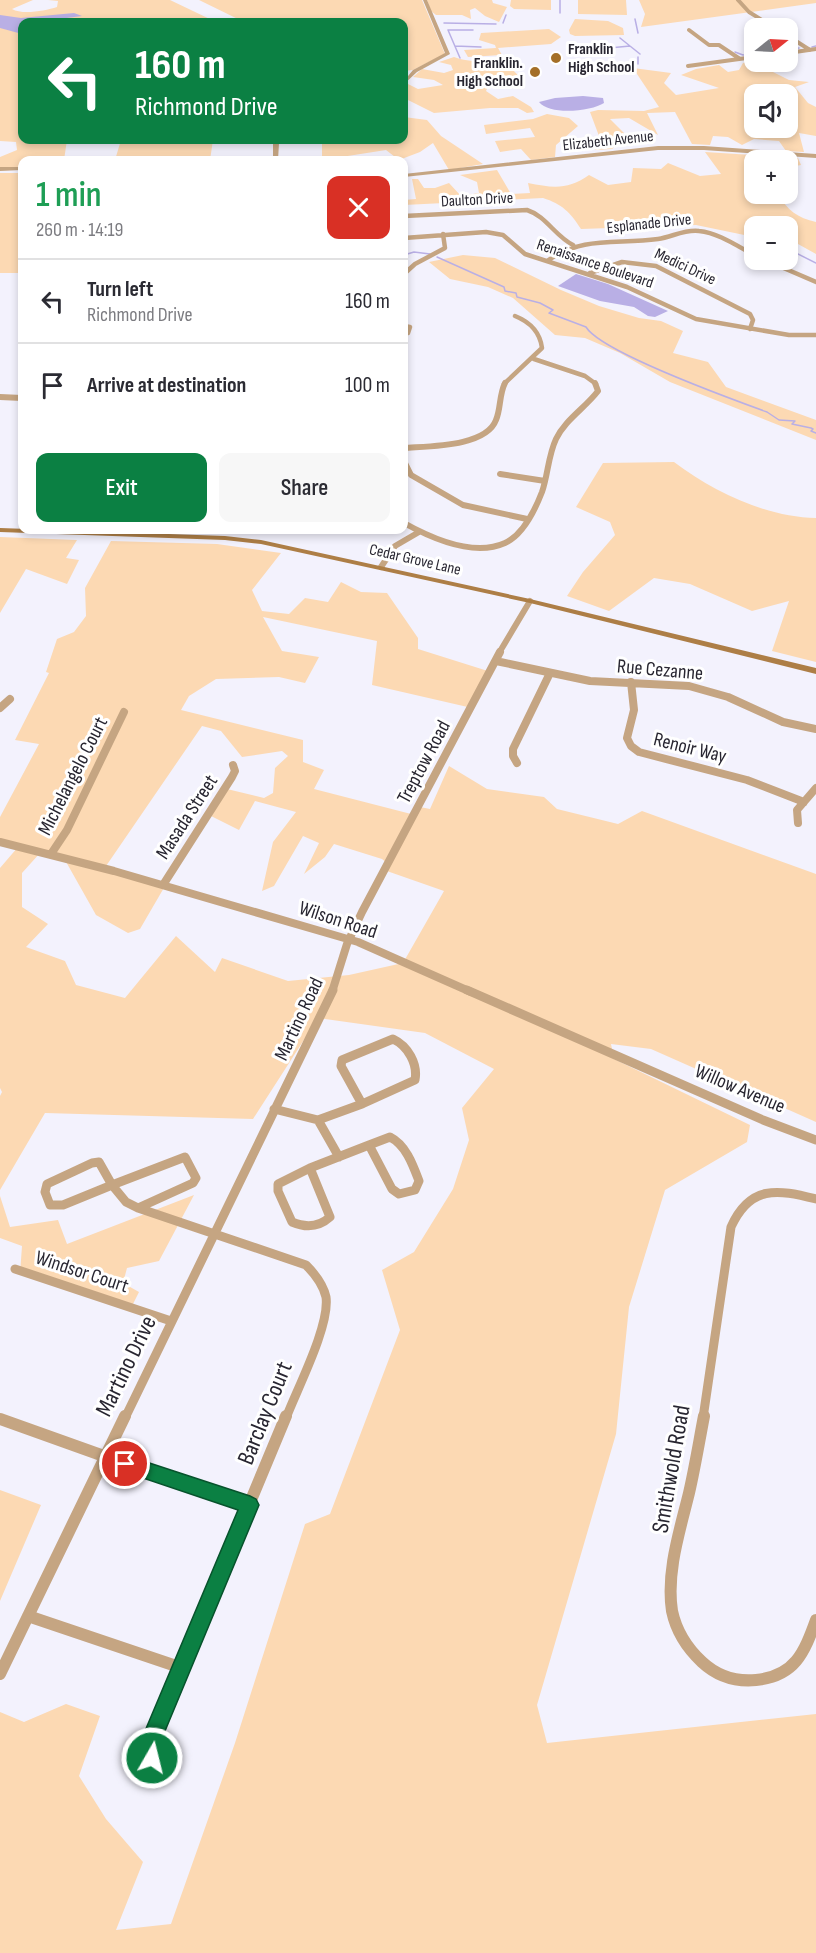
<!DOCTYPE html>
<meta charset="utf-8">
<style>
:root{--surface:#fff;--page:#f7f7f7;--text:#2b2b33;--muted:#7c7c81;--line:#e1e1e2;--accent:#0b8043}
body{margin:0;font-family:"Sofia Sans Condensed",sans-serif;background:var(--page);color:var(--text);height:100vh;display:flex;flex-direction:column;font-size:22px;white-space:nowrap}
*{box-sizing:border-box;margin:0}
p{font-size:20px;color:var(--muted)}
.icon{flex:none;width:33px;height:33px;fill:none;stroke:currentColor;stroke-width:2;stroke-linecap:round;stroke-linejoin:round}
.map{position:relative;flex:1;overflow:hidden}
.panel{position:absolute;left:18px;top:156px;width:390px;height:378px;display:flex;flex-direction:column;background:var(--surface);border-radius:12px;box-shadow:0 3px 9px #0003}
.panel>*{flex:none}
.banner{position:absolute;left:18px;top:18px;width:390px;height:126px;border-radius:12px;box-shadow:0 3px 9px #0003;background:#0b8043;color:#fff;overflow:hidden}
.needle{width:39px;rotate:72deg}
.controls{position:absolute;left:744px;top:18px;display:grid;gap:12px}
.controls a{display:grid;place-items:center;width:54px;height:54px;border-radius:12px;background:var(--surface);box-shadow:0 3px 9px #0003;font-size:30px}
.pin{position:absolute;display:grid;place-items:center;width:51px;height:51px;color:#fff;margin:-26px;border:3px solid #fff;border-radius:50%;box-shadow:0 2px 6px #0007}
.me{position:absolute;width:66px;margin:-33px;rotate:8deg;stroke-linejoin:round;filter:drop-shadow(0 0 4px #0008)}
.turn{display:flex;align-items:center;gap:21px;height:126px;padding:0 18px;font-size:27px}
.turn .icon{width:78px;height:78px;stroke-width:2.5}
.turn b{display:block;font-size:42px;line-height:51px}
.round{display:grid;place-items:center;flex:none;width:63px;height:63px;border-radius:12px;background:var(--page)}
.head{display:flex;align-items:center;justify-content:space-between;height:102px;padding:0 18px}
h1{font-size:36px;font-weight:600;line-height:45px;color:#1e9e55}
.cta{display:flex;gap:12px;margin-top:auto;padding:12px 18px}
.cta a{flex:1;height:69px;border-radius:12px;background:var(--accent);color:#fff;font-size:24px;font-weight:600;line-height:69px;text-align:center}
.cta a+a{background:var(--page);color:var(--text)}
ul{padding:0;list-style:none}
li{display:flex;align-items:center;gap:18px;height:84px;padding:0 18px;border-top:2px solid var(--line)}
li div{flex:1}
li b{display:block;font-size:22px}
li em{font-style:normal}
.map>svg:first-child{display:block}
.green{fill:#fcd9b3;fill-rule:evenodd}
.water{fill:#b9afe5}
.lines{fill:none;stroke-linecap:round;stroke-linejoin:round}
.stream{stroke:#b9afe5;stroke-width:1.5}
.minor-far5{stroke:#c5a582;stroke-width:4}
.minor-far4{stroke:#c5a582;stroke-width:4.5}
.minor-far3{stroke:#c5a582;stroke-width:6}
.minor-far2{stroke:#c5a582;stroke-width:8}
.minor-far1{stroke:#c5a582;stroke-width:9}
.minor{stroke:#c5a582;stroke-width:12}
.tertiary{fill:#c5a582;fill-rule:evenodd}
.secondary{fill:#ad7e46;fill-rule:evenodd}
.route{fill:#0b8043;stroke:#07532c;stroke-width:1.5}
.poi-dot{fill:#a46f28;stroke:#fff;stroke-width:2}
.labels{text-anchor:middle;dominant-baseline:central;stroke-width:6;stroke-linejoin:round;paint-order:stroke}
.far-poi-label{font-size:16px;font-weight:bold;fill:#282631;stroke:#fff;text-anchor:start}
.far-street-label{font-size:16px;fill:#282631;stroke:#fff}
.street-label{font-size:20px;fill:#282631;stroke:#fff}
.near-street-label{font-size:24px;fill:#282631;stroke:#fff}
</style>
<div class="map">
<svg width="816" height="1953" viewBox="0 0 816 1953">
<rect width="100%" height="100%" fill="#f3f2fd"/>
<path class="green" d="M0 0H33L12 9C22 15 45 11 57 7L58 1 48 0H170L216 22H22V140H67L64 160H22V168L0 167V157L17 150 16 142 0 141Z
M199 0H422L445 54 413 70 404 71V22H244Z
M427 0H492L493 3 507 7 499 22 485 16 475 8 470 10 471 19 462 15H436L431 11Z
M511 0H551V10L514 9 510 6Z
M578 0H626L627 15 578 14Z
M639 0H816V3L641 27 645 14Z
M575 19 608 21 623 28 624 35 575 36 570 34 569 30Z
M549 29 561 37 551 44 498 48 502 55 468 57 464 50 496 48 495 45 479 40 481 33Z
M454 57C473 65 507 57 519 77 504 78 493 75 486 91L498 99 513 96 531 107 534 112 527 113 518 108H490L434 113 404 98V88L406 83 418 89 443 85 434 80 413 77 422 69 444 73 453 70 451 65 439 62Z
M751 61 789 80 809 82 795 87 808 103 816 107V136L799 133 804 152 786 151 779 141 754 139 742 145 728 137 713 136 710 145 692 144 675 112 647 113 658 135 629 118 610 119 626 135 612 149 595 150 599 136 590 112 598 110 644 111 659 107 633 68 671 73 664 83 676 95 719 88 681 75 696 69 719 65 728 72 739 70 743 63ZM754 94H788V128H754Z
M547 114 569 118 578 126 556 145 555 157 531 160 521 149 500 152 495 141 535 137 530 128 486 134 484 125 533 119Z
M404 117 427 120 441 136 483 164 449 170 433 143 420 152 399 160 386 150 322 160V143H352L349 140 395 144 394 140H404Z
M121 140H213L210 160H115Z
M705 152 798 158 801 165 790 167 792 177 788 179V160H754V194H779C786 210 798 218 816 222V254L798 244 788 242V226H754V237L696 225 581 229C570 212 562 204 543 198L404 205V200L416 199 412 179H418L424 188H435L449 183 461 196 479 193 477 182 460 175 497 170 511 194 530 193 528 183C553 188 568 190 589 175L608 185 631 182 633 168 661 169 668 163 700 176 721 174Z
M0 173H22V273H0Z
M463 255 495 258 561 290 599 306 639 318 661 321 683 331 673 353 708 362 726 387 816 420V440L670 382 620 353 585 338 555 335 513 298 488 287 450 279 429 262Z
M674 462C714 492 766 517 816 518V662L772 651 789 601 752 611 690 584 654 578 609 611 567 596 583 572 615 535 610 522 576 507 603 463Z
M0 537 77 540 66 558 79 560 67 584 26 569 0 613Z
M111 541 217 544 281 553 252 590 262 611 289 614 305 598 328 602 341 582 361 592 387 593 418 638V649L491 672 472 708 372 685 377 641 263 617 282 651 319 657 305 683 279 677 216 679 189 696 181 710 303 740V762L324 770 314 789 415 815 420 807 430 809 449 766 487 789 544 797 557 809 618 824 642 811 816 874V1122L651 1049 611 1044 614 1059 750 1125 747 1142 665 1190 629 1307 616 1434 537 1705 547 1743 816 1714V1953H0V1712L24 1722 66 1704 100 1716 79 1776 106 1819 143 1862 116 1930 171 1924 235 1743 305 1524 330 1514 400 1330 382 1270 414 1252 453 1189 469 1140 462 1108 494 1069 425 1033 318 1018 253 1119 45 1113 0 1190V1096L2 1092 0 1088V868L18 847 0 842V817L39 744 15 740 49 673 46 672 57 639 74 632 86 616 85 588ZM202 726 221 731 242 757 282 751 288 756 275 768 273 793 264 798 227 789 209 815 239 830 255 801 296 812 273 842 262 891 274 886 303 836 319 843 304 874 325 857 334 844 382 859 387 863 384 870 444 891 403 963 349 975 288 981 222 958 215 972 176 936 125 998 76 985 65 961 26 947 48 924 22 907V873L40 853 65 860 96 915 128 933 140 929 165 886 104 869Z
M194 1195 159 1261 127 1268 123 1283 139 1292 130 1310 20 1274 22 1246 0 1238V1196L10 1227 58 1220 67 1244Z
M0 1490 41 1505 0 1601Z"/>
<path class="water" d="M74 13 82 16 59 19 36 18 34 21 22 22V34L0 28V15L21 18Z
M583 96 603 98 604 103C592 111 550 116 539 102L555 98Z
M576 274 608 284 668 311 655 317 648 316 634 307 600 301 558 286Z"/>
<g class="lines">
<path class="stream" d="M560 0V13
M635 19 638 33
M444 23 496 24
M503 23 506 15
M620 38 640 54
M455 46 481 47
M812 47 816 46
M609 48 630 46
M788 50 799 48
M735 52 743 55 754 54
M638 57V64
M460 58 448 30H473
M764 62 762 64 766 68
M601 70H625
M776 71 785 70
M788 249 816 263
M404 255 414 252 430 254
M437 257 504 287 505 291 516 293 517 297 540 303 553 310 549 313 586 327C601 352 734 400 767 412L779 420 795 421 792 424 811 428 813 429 811 431 816 433"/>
<path class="minor-far5" d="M738 0 749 12 775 28
M689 30 709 45H719L740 59
M788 36 810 50
M788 53 816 49
M688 66 754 57"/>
<path class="minor-far4" d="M404 216 527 210C546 216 555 236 573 245
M404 238 486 232 503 235 525 254 627 287 696 319 789 335H816
M765 260 816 282
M547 261C585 235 616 245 658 239 672 237 685 229 699 231 719 233 737 246 754 255
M590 273 622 262 656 266 750 314 753 320 750 329
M404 274 415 264 445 248 443 234
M404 326 410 327 408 333
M534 359 585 376 596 384
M504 384 542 348C540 332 530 322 515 316"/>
<path class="minor-far3" d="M0 397 22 398
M404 448C428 446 486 447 496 420 501 408 499 395 505 383
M404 461 411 475 463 505 527 519
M500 474 545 481
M404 523C431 538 474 557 505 543 523 535 535 510 542 492 548 475 548 456 556 439 565 420 585 408 598 391L595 383
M381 567 395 546 419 532
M499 653 530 601"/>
<path class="minor-far2" d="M496 661 590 681 689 686 728 697 783 722 816 729
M631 682 634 710 627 738 631 746 639 752 747 780 804 802
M0 708 10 699
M517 763 513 756V749L550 673
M798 823 797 810 816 788
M0 842 114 871 358 942 471 992
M51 854 67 830 124 712
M163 885 232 777 235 771 233 765
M332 992 347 944 362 912 500 652"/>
<path class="minor-far1" d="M467 990 763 1120 816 1140
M393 1039C408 1046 418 1064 415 1080L362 1104 341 1066 342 1060Z
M274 1109 318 1120 339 1157
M318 1120 362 1104
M390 1137C406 1145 413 1165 419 1181L415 1190 399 1194 392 1189 369 1145Z
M185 1157 196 1178 193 1183 138 1208 126 1202 112 1185Z
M99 1162 112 1185 63 1205H50L45 1192 47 1184 92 1163Z
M310 1168 330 1217C319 1227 306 1228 292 1222L278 1191V1184Z
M310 1168 369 1145
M138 1208 306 1265C315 1274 323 1284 326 1297 330 1326 297 1389 286 1418
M15 1269 171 1321
M125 1418 333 990
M703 1418 731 1227C750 1185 777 1189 816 1199"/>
<path class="minor" d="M704 1416C699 1442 695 1467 689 1493 680 1530 666 1572 672 1611 676 1630 687 1648 702 1662 717 1676 735 1682 756 1680 795 1676 804 1653 816 1620
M0 1419 185 1485 250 1505
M28 1616 182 1668
M0 1674 125 1416
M153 1772 152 1745 155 1731 286 1416"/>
<path class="tertiary" d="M423 0H427L450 54 417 72 404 84V81L413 70 445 53Z
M277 140H282L279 143 278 160H273V143Z
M658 146H704L816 154V158L704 150H658L404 177V174Z
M0 167H22V170L0 171Z"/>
<path class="secondary" d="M0 528 225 536 261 540 530 599 816 668V674L530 603 261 544 225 540 0 532Z"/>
</g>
<path class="route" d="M125 1455 250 1496 256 1499 259 1505 165 1731C162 1743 164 1755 159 1765L152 1768 145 1765C140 1753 142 1744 145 1731L238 1510 119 1470 116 1464 119 1457Z"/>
<g class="poi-dot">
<circle cx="556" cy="58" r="6"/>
<circle cx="535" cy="72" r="6"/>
</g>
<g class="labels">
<g class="far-poi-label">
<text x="568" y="49">Franklin<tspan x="568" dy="18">High School</tspan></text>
<text x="523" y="63" text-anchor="end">Franklin.<tspan x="523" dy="18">High School</tspan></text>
</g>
<g class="far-street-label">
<text transform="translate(608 141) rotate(-6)">Elizabeth Avenue</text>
<text transform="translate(477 200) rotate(-3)">Daulton Drive</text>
<text transform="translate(649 224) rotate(-6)">Esplanade Drive</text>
<text transform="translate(595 264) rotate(19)">Renaissance Boulevard</text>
<text transform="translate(685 267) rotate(25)">Medici Drive</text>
<text transform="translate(415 560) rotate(13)">Cedar Grove Lane</text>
</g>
<g class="street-label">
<text transform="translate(660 670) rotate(5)">Rue Cezanne</text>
<text transform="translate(690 748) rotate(14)">Renoir Way</text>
<text transform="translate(424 762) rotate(-62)">Treptow Road</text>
<text transform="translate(73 776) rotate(-63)">Michelangelo Court</text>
<text transform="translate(187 817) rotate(-57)">Masada Street</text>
<text transform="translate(338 920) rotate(18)">Wilson Road</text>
<text transform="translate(299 1019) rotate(-65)">Martino Road</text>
<text transform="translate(740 1089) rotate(23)">Willow Avenue</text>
<text transform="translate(82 1272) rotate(18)">Windsor Court</text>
</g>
<g class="near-street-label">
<text transform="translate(126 1366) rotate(-64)">Martino Drive</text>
<text transform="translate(265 1413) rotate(-68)">Barclay Court</text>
<text transform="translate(671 1469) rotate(-80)">Smithwold Road</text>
</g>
</g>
</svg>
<div class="controls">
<a><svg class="needle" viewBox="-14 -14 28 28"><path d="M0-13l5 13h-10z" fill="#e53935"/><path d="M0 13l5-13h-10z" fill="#7c7c81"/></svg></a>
<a><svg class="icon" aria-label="sound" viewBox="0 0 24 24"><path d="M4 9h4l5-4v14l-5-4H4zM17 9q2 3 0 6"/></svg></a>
<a>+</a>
<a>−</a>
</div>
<div class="pin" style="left:125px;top:1464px;background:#d93025"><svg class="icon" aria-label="arrive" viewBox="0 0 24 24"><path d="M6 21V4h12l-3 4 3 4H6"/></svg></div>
<svg class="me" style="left:152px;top:1758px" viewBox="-20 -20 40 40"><circle r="17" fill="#0b8043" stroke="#fff" stroke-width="3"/><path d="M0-11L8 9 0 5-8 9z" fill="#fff"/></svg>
<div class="banner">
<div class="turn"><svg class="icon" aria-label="left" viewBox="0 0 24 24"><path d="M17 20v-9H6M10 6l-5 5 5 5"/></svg><div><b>160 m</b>Richmond Drive</div></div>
</div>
<section class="panel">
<div class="head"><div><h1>1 min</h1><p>260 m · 14:19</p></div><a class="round" style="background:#d93025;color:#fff"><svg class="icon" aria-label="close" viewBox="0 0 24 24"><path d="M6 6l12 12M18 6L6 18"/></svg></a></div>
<ul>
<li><svg class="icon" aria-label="left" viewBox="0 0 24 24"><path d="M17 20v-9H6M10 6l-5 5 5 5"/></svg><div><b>Turn left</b><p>Richmond Drive</p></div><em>160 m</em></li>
<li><svg class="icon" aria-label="arrive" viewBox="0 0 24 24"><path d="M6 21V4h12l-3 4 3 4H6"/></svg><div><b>Arrive at destination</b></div><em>100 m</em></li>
</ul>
<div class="cta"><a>Exit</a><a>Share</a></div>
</section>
</div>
